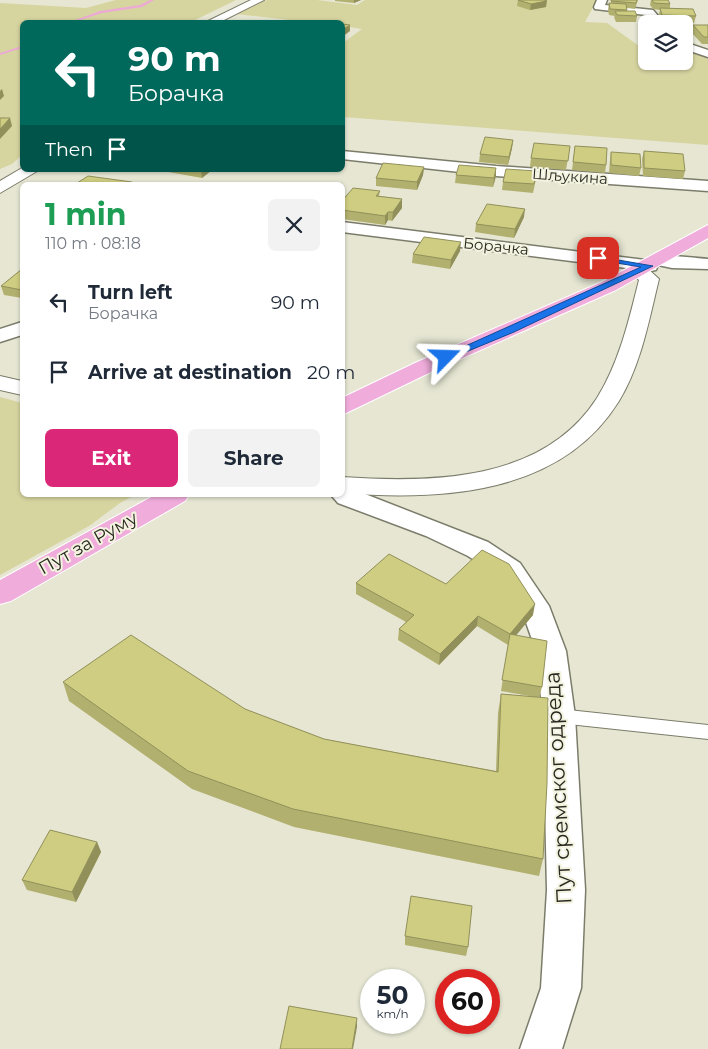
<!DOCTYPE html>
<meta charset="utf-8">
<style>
:root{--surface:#fff;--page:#f2f2f3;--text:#1f2937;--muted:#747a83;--accent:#db2777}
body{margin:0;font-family:Montserrat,sans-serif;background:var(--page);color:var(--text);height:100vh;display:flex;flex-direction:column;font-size:19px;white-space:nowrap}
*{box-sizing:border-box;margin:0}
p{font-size:16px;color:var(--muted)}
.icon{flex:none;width:28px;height:28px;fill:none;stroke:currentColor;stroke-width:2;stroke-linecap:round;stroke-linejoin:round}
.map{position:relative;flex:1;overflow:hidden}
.side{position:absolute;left:20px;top:182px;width:325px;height:315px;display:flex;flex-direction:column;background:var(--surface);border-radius:8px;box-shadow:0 1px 4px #0004}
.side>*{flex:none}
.guide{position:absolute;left:20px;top:20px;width:325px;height:152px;border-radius:8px;box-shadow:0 1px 4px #0004;background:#00695c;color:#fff;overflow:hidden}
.fabs{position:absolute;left:638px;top:15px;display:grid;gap:10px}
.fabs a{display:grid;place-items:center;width:55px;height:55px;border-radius:8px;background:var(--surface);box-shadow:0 1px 4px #0004;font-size:25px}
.speed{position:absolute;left:360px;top:969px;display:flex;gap:10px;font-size:25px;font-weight:700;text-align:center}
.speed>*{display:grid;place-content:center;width:65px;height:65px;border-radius:50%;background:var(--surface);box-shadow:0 1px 4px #0004;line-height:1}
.speed small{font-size:12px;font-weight:400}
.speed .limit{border:8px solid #d22;background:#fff;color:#111}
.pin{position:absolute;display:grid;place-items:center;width:42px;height:42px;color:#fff;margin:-21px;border-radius:10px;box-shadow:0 2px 8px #0006}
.me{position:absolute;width:55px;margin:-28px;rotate:68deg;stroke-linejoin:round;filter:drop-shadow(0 0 4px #0008)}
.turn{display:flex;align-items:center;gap:18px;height:105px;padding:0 25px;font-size:22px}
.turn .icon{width:65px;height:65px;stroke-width:2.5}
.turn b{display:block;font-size:35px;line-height:42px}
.then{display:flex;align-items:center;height:48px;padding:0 25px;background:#0003;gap:10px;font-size:19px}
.round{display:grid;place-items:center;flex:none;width:52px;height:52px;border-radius:8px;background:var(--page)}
.head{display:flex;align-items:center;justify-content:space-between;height:85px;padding:0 25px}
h1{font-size:30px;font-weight:700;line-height:38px;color:#1e9e55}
.action{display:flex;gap:10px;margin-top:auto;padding:10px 25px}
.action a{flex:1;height:58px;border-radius:8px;background:var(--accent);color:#fff;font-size:20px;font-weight:700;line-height:58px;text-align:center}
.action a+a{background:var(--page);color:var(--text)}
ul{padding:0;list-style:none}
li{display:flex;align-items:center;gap:15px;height:70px;padding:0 25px}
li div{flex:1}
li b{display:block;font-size:19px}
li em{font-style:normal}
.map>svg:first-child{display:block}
.green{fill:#d6d49f}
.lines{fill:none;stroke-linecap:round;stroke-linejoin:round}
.stream{fill:#eda9d6;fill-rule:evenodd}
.lane-casing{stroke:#7c7c6b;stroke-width:2}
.street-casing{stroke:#7c7c6b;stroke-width:3}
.secondary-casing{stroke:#7c7c6b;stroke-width:2}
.primary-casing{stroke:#fff;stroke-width:2}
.lane{fill:#fff;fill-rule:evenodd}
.street{fill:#fff;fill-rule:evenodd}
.secondary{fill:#fff;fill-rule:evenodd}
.primary{fill:#f0addc;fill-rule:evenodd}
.wall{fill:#b2b06f}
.shaded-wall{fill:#91905a}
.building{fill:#cfcd81;stroke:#91905a}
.route{fill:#1a73e8;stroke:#114b97}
.labels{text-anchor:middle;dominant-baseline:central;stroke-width:4;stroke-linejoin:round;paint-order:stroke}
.far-street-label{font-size:15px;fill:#282821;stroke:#f3f3e0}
.street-label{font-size:18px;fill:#282821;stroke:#f3f3e0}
.near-street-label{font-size:21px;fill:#282821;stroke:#f3f3e0}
</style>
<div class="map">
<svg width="708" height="1049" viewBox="0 0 708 1049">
<rect width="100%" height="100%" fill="#e6e6d3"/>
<path class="green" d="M116 0H236L191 22H22V155L12 164 0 169V3L86 8Z
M267 0H317L357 5 365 0H597L585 22 607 23 639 46H646V61H684V49L708 54V145L343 117V43L362 29 343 26 342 22H308L236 14Z
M0 397 22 403V495H135L120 503 89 526 0 575Z"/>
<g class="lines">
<path class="stream" d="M150 0H154L142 7 102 13 74 22H70L100 11 140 5Z
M22 46V48L0 55V53Z"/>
<g class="lane-casing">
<path id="lane" d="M559 709 708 725V739L559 723 553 721 551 716 553 711Z"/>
</g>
<g class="street-casing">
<path id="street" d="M597 0H607L605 5 653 10 665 24H654L646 15 595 9 594 7Z
M684 42 708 50V57L684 49Z
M342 151 496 166 708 181V191L496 176 342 159Z
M342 222 653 261 655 256C664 254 696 258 708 259V269L672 268 658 265 656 270 650 271 342 232Z
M22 322V335L0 342V329Z
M342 485 488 542 520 563 549 606 566 651 575 716 585 890 581 988 562 1049H520L541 988 547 890 543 716 536 651 521 608 500 577 468 556 426 536 338 503 331 495H342Z"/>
</g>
<g class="secondary-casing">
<path id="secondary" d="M251 0H264L220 22H206Z
M22 168 39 170 0 193V181Z
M639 265 646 267 659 279C649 320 641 365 619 401 561 495 441 501 342 493V477C432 483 543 482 597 398 619 363 629 320 639 280L629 271 632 267Z
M0 376 22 381V395L0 390Z"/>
</g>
<g class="primary-casing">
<path id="primary" d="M708 225V238L616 290 431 372 342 415V398L415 363 602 282Z
M155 495H189L185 501 11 601 0 604V580Z"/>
</g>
<use href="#lane" class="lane"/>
<use href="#street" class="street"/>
<use href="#secondary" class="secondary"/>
<use href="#primary" class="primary"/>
</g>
<path class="wall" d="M335 0H361L354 3 335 1Z
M518 0H546H545L546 7 530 10 517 6Z
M611 0H638L635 9 627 8V11L637 16 636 22H616L614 17 615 16 609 15 608 10 609 3H611Z
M651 0H668L670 4V9L696 16 694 23 661 21 659 14 660 10 653 9 650 5Z
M693 25H708V44H702L691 32Z
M641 30 646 31V42H639Z
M513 140 512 148 508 165 479 162 480 154Z
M570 146 566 170 530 167 531 158Z
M575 146 606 165 605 173 572 170Z
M644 151 685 171 683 179 643 176 642 159Z
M611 152 641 168 639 176 609 173 610 160Z
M424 167 423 175 417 190 376 186V178Z
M157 170H212L202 178Z
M456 175 496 176 493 187 455 183Z
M536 179 533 193 502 190 503 182Z
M380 191 379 196 402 199V208L392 221 388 220 385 225 342 219V201Z
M524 217 514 238 475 232 476 224Z
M460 251 450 269 412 263 413 254Z
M22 269V302V298L4 295 1 286Z
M356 583 446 584 533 615 516 635 542 687 539 698 543 859 539 876 294 827 192 789 69 701 63 682 245 709 324 739 496 771 498 713 501 694 535 697 501 691 508 645 477 626 439 665 398 640 399 629 406 622 356 594Z
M97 842 101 852 76 902 27 890 22 880Z
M405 936 468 947 466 956 405 945Z"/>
<path class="shaded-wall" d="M354 0H361L354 3Z
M547 1 546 7 530 10 531 4Z
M350 25V31L342 37V30Z
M2 89 4 96 0 100V91Z
M10 118 12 126 0 139V129Z
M513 140 512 148 508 165 509 157Z
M424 167 423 175 417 190V182Z
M496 168V176L493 187 494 178Z
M201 170H212L202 178Z
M402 199V208L392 221 393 212Z
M525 209 524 217 514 238 515 229Z
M388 212V220L385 225V216Z
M461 242 460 251 450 269 451 260Z
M535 604 533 615 508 645 510 634Z
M478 616 477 626 439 665 440 654Z
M97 842 101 852 76 902 72 892Z
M357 1018V1027L353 1049H352Z"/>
<path class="building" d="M518 0H544L547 1 531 4Z
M611 0H637L636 3 611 1Z
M652 0H668L670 4 654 3Z
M609 3 626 4 627 10 610 9Z
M660 8 693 9 696 16 662 15Z
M615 11H635L637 16 617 15Z
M342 24 350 25 342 30Z
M693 25H708V37H704Z
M641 30 646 31V36L640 35Z
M0 118H10L0 129Z
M485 137 513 140 509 157 480 154Z
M534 143 570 146 568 161 531 158Z
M575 146 607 148 606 165 573 162Z
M644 151 683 154 685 171 644 168Z
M611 152 640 154 641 168 611 165Z
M383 163 424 167 417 182 376 178Z
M459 165 496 168 494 178 456 175Z
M506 169 537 171 534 184 503 182Z
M88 176 132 182 128 185H74Z
M353 188 380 191 376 196 402 199 393 212H388L385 216 342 210V201Z
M487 204 525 209 515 229 476 224Z
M424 237 461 242 451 260 413 254Z
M22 269V290L1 286Z
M482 550 509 564 535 604 510 634 478 616 440 654 399 629 414 615 356 583 389 554 446 584Z
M510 634 547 641 542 687 502 680Z
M131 635 245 709 324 739 498 772 501 694 548 698 547 783 543 859 293 809 188 771 63 682Z
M50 830 97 842 72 892 22 880Z
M411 896 472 906 468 947 405 936Z
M289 1006 357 1018 352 1049H280Z"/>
<path class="route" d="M595 256 653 266 514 332 449 359 441 357 641 267 598 260 594 258Z"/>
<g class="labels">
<g class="far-street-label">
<text transform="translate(570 176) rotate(4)">Шљукина</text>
<text transform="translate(496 246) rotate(6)">Борачка</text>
</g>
<g class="street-label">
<text transform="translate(88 543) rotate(-29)">Пут за Руму</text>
</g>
<g class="near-street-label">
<text transform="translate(558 788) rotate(-93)">Пут сремског одреда</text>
</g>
</g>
</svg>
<div class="fabs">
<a><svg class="icon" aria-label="layers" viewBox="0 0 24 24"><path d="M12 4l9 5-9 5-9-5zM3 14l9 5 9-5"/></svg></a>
</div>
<div class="speed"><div>50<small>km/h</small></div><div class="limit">60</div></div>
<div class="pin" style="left:598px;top:258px;background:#d93025"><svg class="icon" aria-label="arrive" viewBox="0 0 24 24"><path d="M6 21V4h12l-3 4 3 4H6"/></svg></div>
<svg class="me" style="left:446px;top:357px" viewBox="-20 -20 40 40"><path d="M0-17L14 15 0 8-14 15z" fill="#1a73e8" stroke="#fff" stroke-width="4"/></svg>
<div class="guide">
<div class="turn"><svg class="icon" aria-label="left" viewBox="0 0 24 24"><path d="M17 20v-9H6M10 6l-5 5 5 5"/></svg><div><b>90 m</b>Борачка</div></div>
<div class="then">Then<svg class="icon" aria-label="arrive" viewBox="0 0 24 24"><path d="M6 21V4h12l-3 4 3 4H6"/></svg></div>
</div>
<section class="side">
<div class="head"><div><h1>1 min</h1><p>110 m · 08:18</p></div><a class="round"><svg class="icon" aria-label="close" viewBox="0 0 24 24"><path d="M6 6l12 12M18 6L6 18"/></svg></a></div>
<ul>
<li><svg class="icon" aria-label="left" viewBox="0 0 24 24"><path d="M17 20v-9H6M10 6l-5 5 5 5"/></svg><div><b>Turn left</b><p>Борачка</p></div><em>90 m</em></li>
<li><svg class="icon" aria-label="arrive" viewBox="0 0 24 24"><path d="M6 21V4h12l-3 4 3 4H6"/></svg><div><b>Arrive at destination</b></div><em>20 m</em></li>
</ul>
<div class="action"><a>Exit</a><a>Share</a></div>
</section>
</div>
